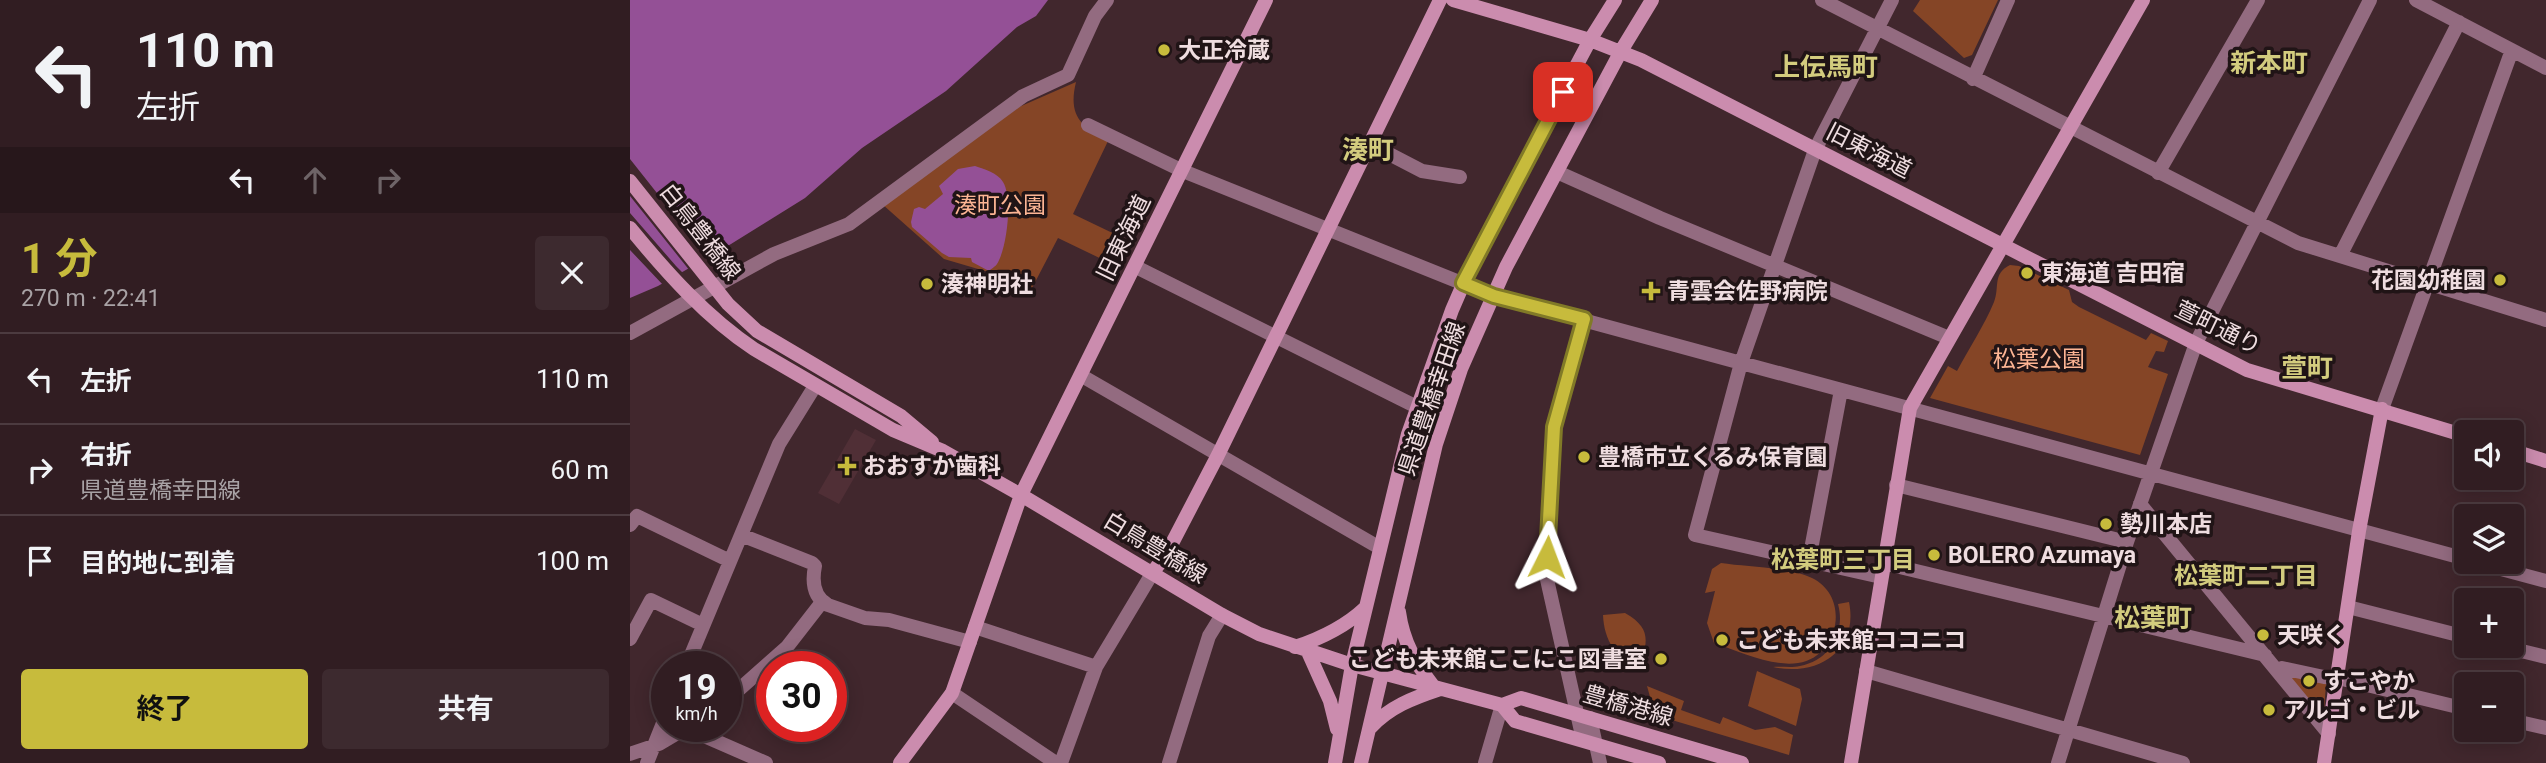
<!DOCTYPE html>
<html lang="ja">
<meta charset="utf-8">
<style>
:root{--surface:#311d22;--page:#3d2a2f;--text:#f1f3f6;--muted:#a8a2a5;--line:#4c3b40;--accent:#c7bb3c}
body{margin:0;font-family:Roboto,"Noto Sans JP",sans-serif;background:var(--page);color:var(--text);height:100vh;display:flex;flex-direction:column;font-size:26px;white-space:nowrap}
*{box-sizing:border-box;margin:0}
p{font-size:23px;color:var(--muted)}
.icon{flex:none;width:38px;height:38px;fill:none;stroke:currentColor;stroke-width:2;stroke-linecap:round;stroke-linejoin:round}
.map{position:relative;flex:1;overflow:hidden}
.details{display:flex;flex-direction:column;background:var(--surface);width:630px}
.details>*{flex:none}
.hud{background:#311d22;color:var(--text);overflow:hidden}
.tools{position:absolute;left:1824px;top:420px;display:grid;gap:14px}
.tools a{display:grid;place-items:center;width:70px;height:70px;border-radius:7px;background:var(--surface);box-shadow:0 4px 18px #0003,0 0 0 2px var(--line);font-size:35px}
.speed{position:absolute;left:21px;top:651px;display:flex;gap:14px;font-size:35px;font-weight:700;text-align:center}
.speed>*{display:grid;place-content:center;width:91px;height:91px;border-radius:50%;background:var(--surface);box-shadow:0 4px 18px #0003,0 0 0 2px var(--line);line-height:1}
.speed small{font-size:18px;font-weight:400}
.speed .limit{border:10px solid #d22;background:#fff;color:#111}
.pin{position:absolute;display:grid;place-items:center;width:60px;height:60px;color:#fff;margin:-30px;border-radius:14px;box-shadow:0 4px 10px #0006}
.me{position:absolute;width:77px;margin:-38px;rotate:3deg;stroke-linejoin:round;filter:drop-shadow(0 0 5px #0008)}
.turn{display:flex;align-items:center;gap:24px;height:147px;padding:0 21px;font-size:32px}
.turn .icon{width:91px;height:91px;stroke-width:2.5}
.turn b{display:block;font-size:49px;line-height:60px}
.lanes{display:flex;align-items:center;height:66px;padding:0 21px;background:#0003;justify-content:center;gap:35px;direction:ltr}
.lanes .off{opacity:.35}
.round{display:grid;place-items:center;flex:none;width:74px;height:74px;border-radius:7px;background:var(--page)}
.summary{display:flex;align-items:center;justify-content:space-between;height:119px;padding:0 21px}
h1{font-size:42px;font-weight:700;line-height:52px;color:var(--accent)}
.button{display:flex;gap:14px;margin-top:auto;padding:14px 21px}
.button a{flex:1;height:80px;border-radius:7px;background:var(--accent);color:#111;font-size:28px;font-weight:700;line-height:80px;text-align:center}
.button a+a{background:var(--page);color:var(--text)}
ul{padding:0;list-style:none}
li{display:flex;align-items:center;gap:21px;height:91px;padding:0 21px;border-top:2px solid var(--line)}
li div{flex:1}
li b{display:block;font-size:26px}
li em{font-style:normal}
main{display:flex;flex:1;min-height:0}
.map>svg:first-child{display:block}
.built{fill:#502f36}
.green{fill:#854526}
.water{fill:#945096}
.pier{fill:#41272d}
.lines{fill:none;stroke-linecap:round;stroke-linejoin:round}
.street{stroke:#936b80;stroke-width:14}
.secondary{stroke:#cb8cae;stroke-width:14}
.route-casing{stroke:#817a27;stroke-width:18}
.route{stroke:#c7bb3c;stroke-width:12}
.poi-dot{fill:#c7bb3c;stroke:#201416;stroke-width:2.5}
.labels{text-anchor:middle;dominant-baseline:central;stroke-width:7;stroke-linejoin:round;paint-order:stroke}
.poi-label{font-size:23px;font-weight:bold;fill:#efdde0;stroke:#201416;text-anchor:start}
.street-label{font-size:23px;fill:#efdde0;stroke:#201416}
.park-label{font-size:23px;fill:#fdb594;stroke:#201416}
.neighbourhood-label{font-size:24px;font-weight:bold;fill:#d3cc7e;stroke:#201416}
.quarter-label{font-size:26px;font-weight:bold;fill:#d3cc7e;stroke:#201416}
</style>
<main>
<section class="details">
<div class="hud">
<div class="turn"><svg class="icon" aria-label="left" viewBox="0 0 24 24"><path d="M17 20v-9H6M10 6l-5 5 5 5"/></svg><div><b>110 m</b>左折</div></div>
<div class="lanes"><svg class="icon" aria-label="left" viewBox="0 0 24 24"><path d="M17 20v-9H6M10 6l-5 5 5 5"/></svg><svg class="icon off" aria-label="ahead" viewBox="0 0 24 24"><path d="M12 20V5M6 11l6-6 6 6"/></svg><svg class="icon off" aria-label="right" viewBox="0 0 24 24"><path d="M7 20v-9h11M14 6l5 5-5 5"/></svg></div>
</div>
<div class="summary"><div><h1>1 分</h1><p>270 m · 22:41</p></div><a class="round"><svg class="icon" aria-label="close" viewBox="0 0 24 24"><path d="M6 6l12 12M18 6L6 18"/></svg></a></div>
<ul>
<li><svg class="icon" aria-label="left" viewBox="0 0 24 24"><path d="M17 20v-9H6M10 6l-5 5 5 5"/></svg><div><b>左折</b></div><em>110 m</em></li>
<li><svg class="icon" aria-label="right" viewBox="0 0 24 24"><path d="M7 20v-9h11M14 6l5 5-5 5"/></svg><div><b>右折</b><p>県道豊橋幸田線</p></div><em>60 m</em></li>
<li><svg class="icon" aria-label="arrive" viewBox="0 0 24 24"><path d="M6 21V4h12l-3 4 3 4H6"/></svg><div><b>目的地に到着</b></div><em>100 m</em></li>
</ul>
<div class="button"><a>終了</a><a>共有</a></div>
</section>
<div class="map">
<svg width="1916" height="763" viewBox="0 0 1916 763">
<rect width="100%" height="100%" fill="#41272d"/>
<path class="built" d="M225 429 246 440 209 504 188 493Z"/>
<path class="green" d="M1290 0H1368L1342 55 1334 58 1283 11Z
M446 82C438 115 450 126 478 141L443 214 495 239 482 264 428 238 401 290 372 276 314 259 252 204 389 107Z
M1380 265 1389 266 1439 290 1442 302 1449 307 1516 340 1521 333 1538 341 1534 352 1526 351 1518 367 1538 374 1510 455 1300 398 1318 366 1327 371C1339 348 1354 326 1364 302 1370 287 1362 274 1380 265Z
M1091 563C1117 567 1159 567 1182 578 1221 597 1209 657 1168 663 1141 667 1109 651 1084 643L1077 623 1085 591 1075 593 1082 569Z
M1219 602C1229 651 1187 677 1143 667 1151 666 1161 668 1170 666 1199 661 1216 633 1208 604Z
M995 613C1023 629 1017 643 1009 669 986 659 974 640 973 615Z
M1127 671 1170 689 1172 699 1166 726 1118 706Z
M1660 674 1696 684 1694 711 1690 712 1658 678Z
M1017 686 1054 701 1051 710 1090 724 1093 717 1125 730 1145 727 1163 735 1159 755 1025 715Z"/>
<path class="water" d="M0 0H418L406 16 387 27 316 91 232 148 175 198 101 244 28 286 0 298Z
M345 166C354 169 368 173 373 182 383 198 377 248 367 264 366 266 361 269 359 271L342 262 341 258 319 257 312 253 282 227 281 222 284 209 289 207 295 209 313 194 309 186 328 169Z"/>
<path class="pier" d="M0 159 80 260 60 271 0 196Z
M0 213 46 266 55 275 34 286 0 250Z"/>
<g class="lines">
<path class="street" d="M1192 0 1668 243 1916 320
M1786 0 1916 68
M1343 79 1378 0
M458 125 553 171 864 296 1836 559
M740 144 792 171 830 177
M927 172 1030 218 1319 338
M1528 173 1628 0
M1710 256 1829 22
M506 267 787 407
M0 333 144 254 219 224 393 96 438 75 465 16 477 0
M452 376 750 548
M1752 409 1882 50
M1266 485 1497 542
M1510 504 1699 734
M0 525 7 516 100 561
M111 535 182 563 185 566C182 581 183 597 198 605L235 618 259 620 340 642
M1179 560 1211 390
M1845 562 1916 581
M1253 563 1635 655
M1251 577 1065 535 1111 363 1185 150 1262 0
M1718 607 1836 637
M345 627 466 667
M0 639 21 600 73 625
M1871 646 1916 657
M56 667 149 444 185 386
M1236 671 1553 763
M1647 671 1652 668 1694 677 1708 678 1836 709
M322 693 426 763
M96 701 157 647 192 602
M960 718 970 763
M1881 720 1916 728
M953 740 916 575 924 427 954 319
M0 754 29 744 56 728 136 763
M17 763 37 713
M431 763 466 667 523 572
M539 763 579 636 592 615
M855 763 872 705
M1428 763 1497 542 1566 343 1740 0"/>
<path class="secondary" d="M823 0 960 40 1011 60 1617 370 1836 436
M0 181 98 304 127 331 271 416 302 442
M0 228C36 272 76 317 124 349L263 430 313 451 391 495 592 615 629 634 722 665 872 705 891 698 1112 763
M1881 450 1916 461
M523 572 537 553 588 455 810 0
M769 612C773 642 786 664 804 687
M665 647C692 638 715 627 735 608
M678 652 700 701 707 729
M872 705 885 721 1029 763
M740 728C759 707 783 698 810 689
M270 763 322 693 391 495 636 0
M705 763 722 665 778 434 822 310 845 257 960 40 985 0
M731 763 806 444 831 369 876 267 991 51 1022 0
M1221 763 1280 408 1513 0
M1694 763 1729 531 1752 409"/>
</g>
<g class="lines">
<g class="route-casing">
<path id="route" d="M917 557 924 427 954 319 864 296 833 283 933 92"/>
</g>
<use href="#route" class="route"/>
</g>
<g class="poi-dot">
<circle cx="534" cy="50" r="7"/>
<circle cx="1397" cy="273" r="7"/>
<circle cx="1870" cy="280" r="7"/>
<circle cx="297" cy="284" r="7"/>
<path d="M1017.5 280.5h7v7h7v7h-7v7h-7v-7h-7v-7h7z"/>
<circle cx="954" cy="457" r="7"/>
<path d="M213.5 455.5h7v7h7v7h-7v7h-7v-7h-7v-7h7z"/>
<circle cx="1476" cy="524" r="7"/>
<circle cx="1304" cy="555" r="7"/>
<circle cx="1633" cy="635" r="7"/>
<circle cx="1092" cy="640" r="7"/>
<circle cx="1031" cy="659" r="7"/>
<circle cx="1679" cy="681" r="7"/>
<circle cx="1639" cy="710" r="7"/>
</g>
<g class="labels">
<g class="poi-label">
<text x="548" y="50">大正冷蔵</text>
<text x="1411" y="273">東海道 吉田宿</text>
<text x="1856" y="280" text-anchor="end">花園幼稚園</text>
<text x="311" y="284">湊神明社</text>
<text x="1037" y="291">青雲会佐野病院</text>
<text x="968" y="457">豊橋市立くるみ保育園</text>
<text x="233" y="466">おおすか歯科</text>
<text x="1490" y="524">勢川本店</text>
<text x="1318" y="555">BOLERO Azumaya</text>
<text x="1647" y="635">天咲く</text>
<text x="1106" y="640">こども未来館ココニコ</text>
<text x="1017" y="659" text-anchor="end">こども未来館ここにこ図書室</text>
<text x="1693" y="681">すこやか</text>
<text x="1653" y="710">アルゴ・ビル</text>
</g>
<g class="street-label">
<text transform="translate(1239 151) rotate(27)">旧東海道</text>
<text transform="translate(70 232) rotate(52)">白鳥豊橋線</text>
<text transform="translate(494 238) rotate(-64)">旧東海道</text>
<text transform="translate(1588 328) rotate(26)">萱町通り</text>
<text transform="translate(802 399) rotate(-71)">県道豊橋幸田線</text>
<text transform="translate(525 548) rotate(31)">白鳥豊橋線</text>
<text transform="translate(998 706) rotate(16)">豊橋港線</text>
</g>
<g class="park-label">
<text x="370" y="205">湊町公園</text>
<text x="1409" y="359">松葉公園</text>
</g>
<g class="neighbourhood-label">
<text x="1213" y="560">松葉町三丁目</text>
<text x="1616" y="576">松葉町二丁目</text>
</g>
<g class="quarter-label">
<text x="1639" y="63">新本町</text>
<text x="1196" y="67">上伝馬町</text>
<text x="738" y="150">湊町</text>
<text x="1677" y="368">萱町</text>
<text x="1523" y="618">松葉町</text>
</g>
</g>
</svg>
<div class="tools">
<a><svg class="icon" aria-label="sound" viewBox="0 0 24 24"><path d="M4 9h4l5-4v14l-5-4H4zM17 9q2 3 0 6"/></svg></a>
<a><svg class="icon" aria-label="layers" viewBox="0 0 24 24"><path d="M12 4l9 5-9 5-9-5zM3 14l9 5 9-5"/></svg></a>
<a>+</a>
<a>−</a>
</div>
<div class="speed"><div>19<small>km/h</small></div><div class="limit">30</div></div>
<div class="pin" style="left:933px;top:92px;background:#d93025"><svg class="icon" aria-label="arrive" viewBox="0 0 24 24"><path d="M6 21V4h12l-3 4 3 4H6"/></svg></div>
<svg class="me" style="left:917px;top:557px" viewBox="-20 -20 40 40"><path d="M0-17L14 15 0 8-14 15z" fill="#c7bb3c" stroke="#fff" stroke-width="4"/></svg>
</div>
</main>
